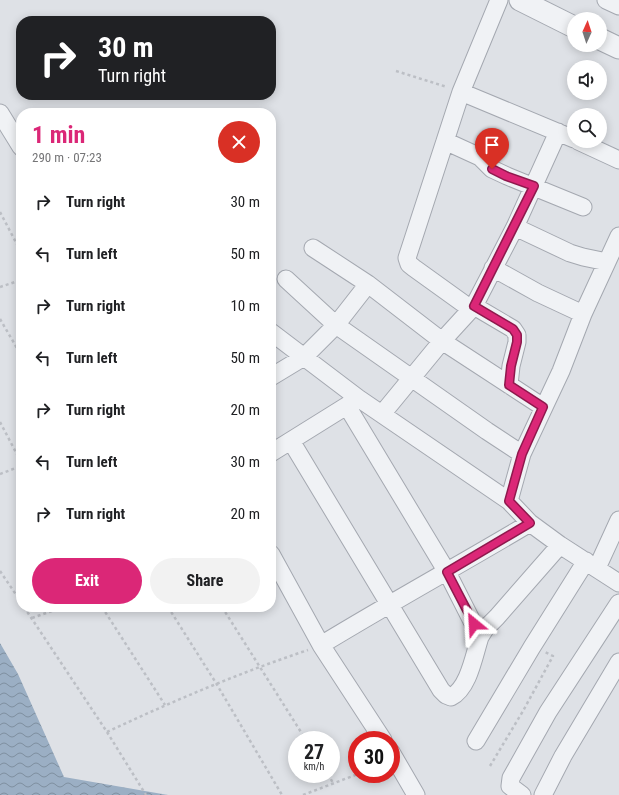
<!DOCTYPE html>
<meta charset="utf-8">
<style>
:root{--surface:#fff;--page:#f2f2f2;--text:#202124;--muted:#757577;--accent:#db2777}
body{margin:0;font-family:"Roboto Condensed",sans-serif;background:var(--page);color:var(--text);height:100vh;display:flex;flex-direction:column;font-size:15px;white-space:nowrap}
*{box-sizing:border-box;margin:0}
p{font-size:13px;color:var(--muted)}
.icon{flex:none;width:22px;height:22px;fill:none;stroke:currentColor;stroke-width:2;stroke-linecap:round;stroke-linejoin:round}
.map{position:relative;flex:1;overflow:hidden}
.drawer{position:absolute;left:16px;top:108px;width:260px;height:504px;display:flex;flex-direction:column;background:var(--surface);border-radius:16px;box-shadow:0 2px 10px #0003}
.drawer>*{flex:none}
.top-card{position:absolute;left:16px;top:16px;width:260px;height:84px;border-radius:16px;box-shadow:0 2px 10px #0003;background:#202124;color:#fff;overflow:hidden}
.needle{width:26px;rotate:3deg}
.fabs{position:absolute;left:567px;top:12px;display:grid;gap:8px}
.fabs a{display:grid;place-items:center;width:40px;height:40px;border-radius:50%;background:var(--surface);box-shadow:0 2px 10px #0003;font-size:20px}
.speed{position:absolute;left:288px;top:731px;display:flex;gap:8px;font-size:20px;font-weight:700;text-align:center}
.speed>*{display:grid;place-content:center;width:52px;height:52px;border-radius:50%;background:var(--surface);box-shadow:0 2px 10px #0003;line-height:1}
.speed small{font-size:10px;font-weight:400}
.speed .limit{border:6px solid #d22;background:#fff;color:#111}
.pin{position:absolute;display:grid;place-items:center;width:34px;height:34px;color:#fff;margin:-41px -17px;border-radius:50% 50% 50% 0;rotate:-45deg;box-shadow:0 0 4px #0007}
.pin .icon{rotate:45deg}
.me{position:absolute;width:44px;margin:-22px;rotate:333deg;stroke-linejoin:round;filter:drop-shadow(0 0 3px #0008)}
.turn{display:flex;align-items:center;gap:14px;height:84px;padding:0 16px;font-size:18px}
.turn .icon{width:52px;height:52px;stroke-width:2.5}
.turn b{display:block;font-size:28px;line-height:34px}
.round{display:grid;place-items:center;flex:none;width:42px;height:42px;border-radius:21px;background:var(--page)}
.summary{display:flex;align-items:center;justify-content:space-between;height:68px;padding:0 16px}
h1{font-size:24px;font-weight:700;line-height:30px;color:var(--accent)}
.primary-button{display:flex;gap:8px;margin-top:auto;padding:8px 16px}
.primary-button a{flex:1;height:46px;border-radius:24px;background:var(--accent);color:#fff;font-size:16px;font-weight:700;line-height:46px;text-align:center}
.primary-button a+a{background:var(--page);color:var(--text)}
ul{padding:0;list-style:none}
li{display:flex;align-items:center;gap:12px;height:52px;padding:0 16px}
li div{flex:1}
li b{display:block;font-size:15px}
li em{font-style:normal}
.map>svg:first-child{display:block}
.water{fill:url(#water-waves)}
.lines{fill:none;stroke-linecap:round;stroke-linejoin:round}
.minor-casing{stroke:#a4a8b0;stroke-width:19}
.tertiary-casing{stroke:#a4a8b0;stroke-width:23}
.path{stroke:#bcbfc5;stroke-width:2.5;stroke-dasharray:3 3;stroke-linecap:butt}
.minor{stroke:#f0f2f5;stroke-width:17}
.tertiary{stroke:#f0f2f5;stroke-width:21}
.route-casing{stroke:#8e194d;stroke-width:10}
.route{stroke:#db2777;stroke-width:7}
</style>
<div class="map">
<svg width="619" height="795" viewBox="0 0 619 795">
<defs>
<pattern id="water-waves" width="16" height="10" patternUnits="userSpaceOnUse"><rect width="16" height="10" fill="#9bafc4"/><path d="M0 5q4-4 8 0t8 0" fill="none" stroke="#7e8fa0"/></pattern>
</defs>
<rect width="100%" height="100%" fill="#dee1e6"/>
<path class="water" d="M0 643 18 674 64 777 168 795H0Z"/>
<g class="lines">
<g class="minor-casing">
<path id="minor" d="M606 0 619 6
M461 92 574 139
M0 113 21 147
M445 141 480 157 492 169 507 176 583 207
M578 141 619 160
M515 227 570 253 583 257 607 262
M313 248 368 284 442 341 543 407
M493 268 538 293 583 314
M286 279 336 325 487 431 522 454
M474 306 513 329 517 335V342L511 366 509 385
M471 309 414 268 409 264 407 258 461 92 499 0
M271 332 358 398 509 501 530 523 560 545 619 583
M271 377 304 357 336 325 368 284
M382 414 442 341 474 306 515 227 558 132
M291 441 441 690 446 695 451 697C469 688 474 655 480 637L447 572 347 406
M271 453 356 400
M509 501 522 454 561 371 583 314 619 236
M271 554 321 645 383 740
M597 568 619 520
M480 637 485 629 497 617 560 545
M321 645C390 603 461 564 530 523
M476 741 532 647 586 561
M391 752 416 795
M522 795 510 786 511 778 548 712 619 603
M543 795 563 756 619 662"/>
</g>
<g class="tertiary-casing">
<path id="tertiary" d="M520 0 574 27
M600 39 619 48"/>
</g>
<path class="path" d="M396 71 447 87
M0 212 21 252
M0 287 21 280
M0 319 21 355
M0 422 21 462
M0 474 21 466
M0 571 21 602
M24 607 107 732 146 795
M102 607 165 705
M168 607 216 683 282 795
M222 607 306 740
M32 618 63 607
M107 732C173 701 239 673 308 650
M490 766 523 711 553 656 545 652
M328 774 333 783
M303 795 358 774"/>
<use href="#minor" class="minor"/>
<use href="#tertiary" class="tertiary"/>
</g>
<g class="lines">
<g class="route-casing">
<path id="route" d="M474 624 447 572 530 523 509 501 522 454 543 407 509 385 511 366 517 342V335L513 329 474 306 534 186 506 176 492 169"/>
</g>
<use href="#route" class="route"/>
</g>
</svg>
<div class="fabs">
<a><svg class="needle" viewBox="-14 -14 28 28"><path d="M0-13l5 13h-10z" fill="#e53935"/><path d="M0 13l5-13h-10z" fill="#757577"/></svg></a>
<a><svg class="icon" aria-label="sound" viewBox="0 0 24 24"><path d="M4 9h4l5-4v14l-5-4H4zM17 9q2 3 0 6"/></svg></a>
<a><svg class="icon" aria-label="search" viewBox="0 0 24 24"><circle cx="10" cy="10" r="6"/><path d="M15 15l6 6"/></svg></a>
</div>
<div class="speed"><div>27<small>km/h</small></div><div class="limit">30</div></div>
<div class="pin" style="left:492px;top:169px;background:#d93025"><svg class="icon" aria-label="arrive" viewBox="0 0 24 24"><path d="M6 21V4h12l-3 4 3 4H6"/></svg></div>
<svg class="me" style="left:474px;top:624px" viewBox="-20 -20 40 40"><path d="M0-17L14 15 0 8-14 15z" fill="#db2777" stroke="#fff" stroke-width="4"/></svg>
<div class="top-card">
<div class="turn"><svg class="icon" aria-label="right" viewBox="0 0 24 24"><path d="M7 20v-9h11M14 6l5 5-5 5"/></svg><div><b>30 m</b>Turn right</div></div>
</div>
<section class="drawer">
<div class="summary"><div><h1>1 min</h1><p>290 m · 07:23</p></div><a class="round" style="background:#d93025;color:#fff"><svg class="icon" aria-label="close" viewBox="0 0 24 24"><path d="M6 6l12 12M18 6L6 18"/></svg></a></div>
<ul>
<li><svg class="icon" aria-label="right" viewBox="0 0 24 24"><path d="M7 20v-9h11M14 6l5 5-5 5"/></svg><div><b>Turn right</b></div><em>30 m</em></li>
<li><svg class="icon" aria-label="left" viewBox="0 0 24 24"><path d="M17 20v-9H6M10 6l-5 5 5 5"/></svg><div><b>Turn left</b></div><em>50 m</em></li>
<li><svg class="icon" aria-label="right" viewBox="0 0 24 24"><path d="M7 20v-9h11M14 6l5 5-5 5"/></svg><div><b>Turn right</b></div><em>10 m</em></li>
<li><svg class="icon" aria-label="left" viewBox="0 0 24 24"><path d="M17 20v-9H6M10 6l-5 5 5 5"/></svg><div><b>Turn left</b></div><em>50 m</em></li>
<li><svg class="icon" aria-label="right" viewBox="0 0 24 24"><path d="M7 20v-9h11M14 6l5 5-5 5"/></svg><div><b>Turn right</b></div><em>20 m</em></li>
<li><svg class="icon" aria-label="left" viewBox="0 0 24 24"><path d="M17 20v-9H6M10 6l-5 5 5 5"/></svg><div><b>Turn left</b></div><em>30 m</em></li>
<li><svg class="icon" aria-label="right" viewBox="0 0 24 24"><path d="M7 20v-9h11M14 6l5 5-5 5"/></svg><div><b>Turn right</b></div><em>20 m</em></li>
</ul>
<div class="primary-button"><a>Exit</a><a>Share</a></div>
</section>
</div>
